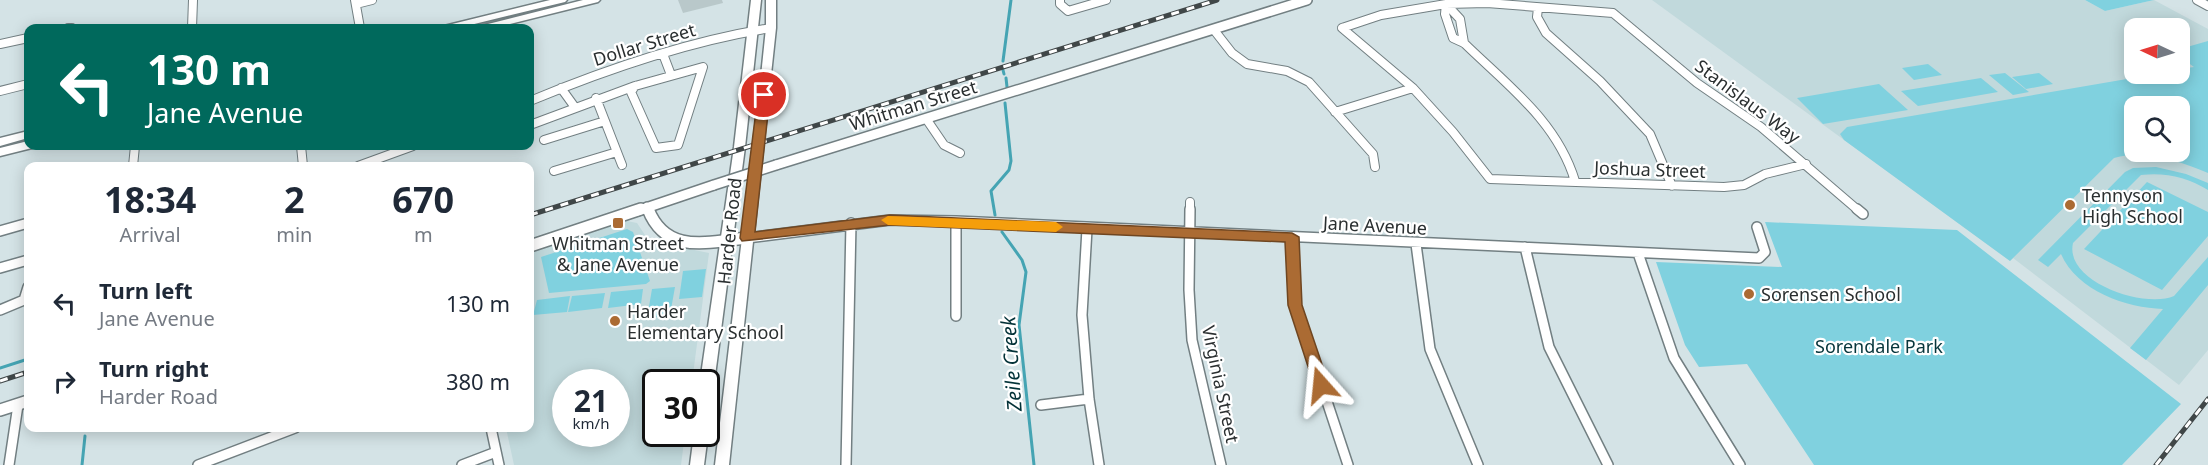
<!DOCTYPE html>
<style>
:root{--surface:#fff;--page:#f2f2f3;--text:#1f2937;--muted:#747a83}
body{margin:0;font-family:"Noto Sans",sans-serif;background:var(--page);color:var(--text);height:100vh;display:flex;flex-direction:column;font-size:22px;white-space:nowrap}
*{box-sizing:border-box;margin:0}
p{font-size:20px;color:var(--muted)}
.icon{flex:none;width:33px;height:33px;fill:none;stroke:currentColor;stroke-width:2;stroke-linecap:round;stroke-linejoin:round}
.map{position:relative;flex:1;overflow:hidden}
.details{position:absolute;left:24px;top:162px;width:510px;height:270px;display:flex;flex-direction:column;background:var(--surface);border-radius:12px;box-shadow:0 3px 15px #0003}
.details>*{flex:none}
.guide{position:absolute;left:24px;top:24px;width:510px;height:126px;border-radius:12px;box-shadow:0 3px 15px #0003;background:#00695c;color:#fff;overflow:hidden}
.needle{width:39px;rotate:274deg}
.fabs{position:absolute;left:2124px;top:18px;display:grid;gap:12px}
.fabs a{display:grid;place-items:center;width:66px;height:66px;border-radius:12px;background:var(--surface);box-shadow:0 3px 15px #0003;font-size:30px}
.speed{position:absolute;left:552px;top:369px;display:flex;gap:12px;font-size:30px;font-weight:700;text-align:center}
.speed>*{display:grid;place-content:center;width:78px;height:78px;border-radius:50%;background:var(--surface);box-shadow:0 3px 15px #0003;line-height:1}
.speed small{font-size:15px;font-weight:400}
.speed .limit{border:3px solid #111;border-radius:9px;background:#fff;color:#111}
.pin{position:absolute;display:grid;place-items:center;width:51px;height:51px;color:#fff;margin:-26px;border:3px solid #fff;border-radius:50%;box-shadow:0 2px 6px #0007}
.me{position:absolute;width:66px;margin:-33px;rotate:342deg;stroke-linejoin:round;filter:drop-shadow(0 0 4px #0008)}
.turn{display:flex;align-items:center;gap:21px;height:126px;padding:0 24px;font-size:27px}
.turn .icon{width:78px;height:78px;stroke-width:2.5}
.turn b{display:block;font-size:42px;line-height:51px}
.eta{display:flex;justify-content:space-evenly;align-items:center;height:102px;text-align:center}
.eta b{font-size:36px;font-weight:700;line-height:42px}
ul{padding:0;list-style:none}
li{display:flex;align-items:center;gap:18px;height:78px;padding:0 24px}
li div{flex:1}
li b{display:block;font-size:22px}
li em{font-style:normal}
.map>svg:first-child{display:block}
.built{fill:#c1d9dc;fill-rule:evenodd}
.green{fill:#80d1df;fill-rule:evenodd}
.lines{fill:none;stroke-linecap:round;stroke-linejoin:round}
.stream{stroke:#45a4b3;stroke-width:3}
.building{fill:#b9c8ca}
.minor-far1-casing{stroke:#727f82;stroke-width:10}
.minor-casing{stroke:#727f82;stroke-width:12}
.tertiary-far1-casing{stroke:#727f82;stroke-width:12}
.tertiary-casing{stroke:#727f82;stroke-width:14}
.secondary-casing{stroke:#727f82;stroke-width:3}
.primary-casing{stroke:#727f82;stroke-width:3}
.minor-far1{stroke:#fff;stroke-width:8}
.minor{stroke:#fff;stroke-width:9}
.tertiary-far1{stroke:#fff;stroke-width:9}
.tertiary{stroke:#fff;stroke-width:11}
.secondary{fill:#fff;fill-rule:evenodd}
.primary{fill:#fff;fill-rule:evenodd}
.rail-casing{stroke:#404748;stroke-width:5}
.rail{stroke:#fff;stroke-width:3;stroke-dasharray:8;stroke-linecap:butt}
.tertiary-bridge-casing{stroke:#727f82;stroke-width:12;stroke-linecap:butt}
.tertiary-bridge{stroke:#fff;stroke-width:9}
.route{fill:#ab6b33;stroke:#6f4621;stroke-width:1.5}
.slow{fill:#f59e0b}
.poi-dot{fill:#ab6b33;stroke:#fff;stroke-width:2}
.labels{text-anchor:middle;dominant-baseline:central;stroke-width:4.5;stroke-linejoin:round;paint-order:stroke}
.street-label{font-size:18px;fill:#2a2f30;stroke:#fff}
.poi-label{font-size:18px;fill:#2a2f30;stroke:#fff;text-anchor:start}
.park-label{font-size:18px;fill:#06353b;stroke:#fff}
.water-label{font-size:20px;font-style:italic;fill:#033238;stroke:#fff}
</style>
<div class="map">
<svg width="2208" height="465" viewBox="0 0 2208 465">
<rect width="100%" height="100%" fill="#d4e3e6"/>
<path class="built" d="M1652 0H2085L2105 11 2154 0 2208 29V350L2179 385 2013 258 2010 261ZM2134 28H2180V74H2134ZM2134 106H2180V152H2134Z
M627 221 637 223 645 235 660 243 709 253 692 382H656V434H685L681 465H514L506 428H530V252ZM566 382H616V434H566Z"/>
<path class="green" d="M2085 0H2154L2105 11Z
M2208 41V173C2178 161 2147 149 2114 158L2010 261 1844 140 1840 134 1847 127 2156 74H2180V69L2194 67 2180 57V49ZM2134 106H2180V152H2134Z
M1928 64 1942 75 1914 80 1902 68Z
M2005 73 2029 92 2013 95 1989 75Z
M2039 73 2053 84 2026 89 2012 77Z
M1981 78 1998 92 1918 106 1901 91Z
M1879 84 1908 110 1823 124 1797 98Z
M2156 167 2186 174 2208 183V190C2188 177 2164 172 2141 175L2073 243C2064 282 2145 309 2174 296L2208 257V285L2146 360 2130 348 2163 309C2127 308 2077 291 2061 254L2048 267 2038 260 2125 172 2133 168Z
M2147 182 2208 212V236L2162 290 2084 249Z
M1765 222 1957 230 2181 404 2122 465H1814L1747 364 1699 367 1685 345 1656 262 1782 267Z
M627 229 633 232 650 281 646 284 549 293 541 257Z
M706 269 702 297 679 299 683 271Z
M675 287 670 315 647 318 652 289Z
M643 289 641 304 608 308 611 292Z
M605 293 602 308 568 312 572 296Z
M570 296 567 312 533 315 537 300Z"/>
<g class="lines">
<path class="stream" d="M1003 61 1011 0
M1003 70 1004 74
M1006 78 1007 87
M995 215 991 191 1009 170 1011 161 1005 103
M1002 232 1022 260 1026 272 1019 325 1034 465
M0 368 28 359
M82 465 85 436"/>
</g>
<path class="building" d="M678 0H722L723 3 683 13Z"/>
<g class="lines">
<g class="minor-far1-casing">
<path id="minor-far1" d="M355 0 360 28
M1060 0V4L1068 11 1106 0
M2197 0 2208 6
M356 4 372 0
M1446 4 1445 14 1453 38 1464 43C1507 85 1557 121 1575 181
M1446 4 1460 19 1464 43
M1538 8 1537 17 1546 33 1600 81 1650 134 1672 186
M68 28H72
M192 28 193 0
M1342 28 1381 15 1446 4 1487 3 1613 13 1697 83 1761 127 1859 211
M1342 28 1413 88 1453 132 1490 179 1724 187 1744 185 1765 174 1806 164
M1214 30 1232 53 1247 64 1287 71 1309 82 1373 154 1375 167
M0 44 28 38
M663 54 671 75
M703 67 678 145 656 148 631 92 635 86Z
M561 88 574 106
M0 91 28 84
M596 98 622 165
M530 101C607 69 688 41 771 28
M1335 112 1413 88
M927 120 944 145 960 153
M530 125 635 86
M544 140 605 121
M301 146 303 166
M133 166 135 146
M358 166 413 146
M554 171 617 152
M1190 211V202"/>
</g>
<g class="minor-casing">
<path id="minor" d="M1190 209 1189 290 1192 340 1221 465
M1857 209 1863 214
M956 221V316
M1087 229 1082 315 1089 399 1099 465
M0 231 28 223
M1292 237 1295 305 1348 465
M747 238 890 220 956 221 1759 258 1765 252 1757 227
M1416 244 1430 349 1478 465
M1525 247 1549 347 1608 465
M1638 253 1674 358 1740 465
M0 268 28 260
M0 310 24 300 28 287
M1041 405 1089 399
M491 428 499 465
M9 465 18 405
M198 465 295 428
M462 465 496 452
M846 465 851 223"/>
</g>
<g class="tertiary-far1-casing">
<path id="tertiary-far1" d="M776 165 1307 0
M647 207 648 211
M637 211 714 185"/>
</g>
<g class="tertiary-casing">
<path id="tertiary" d="M648 209C666 255 707 242 747 238
M530 246 641 209
M0 410 28 401"/>
</g>
<g class="secondary-casing">
<path id="secondary" d="M751 0H761L745 147 713 391 711 395 706 396V382H700L734 147Z
M766 0H776V28L729 465H715L759 95 766 28Z
M706 431 708 434 704 465H690L694 434H706Z"/>
</g>
<g class="primary-casing">
<path id="primary" d="M550 0H567L565 2 458 28H443L444 26Z
M583 0H600L598 2 494 28H479L480 26Z
M28 131V138L0 146V138Z
M28 141V146H33L32 148 0 156V148Z"/>
</g>
<use href="#minor-far1" class="minor-far1"/>
<use href="#minor" class="minor"/>
<use href="#tertiary-far1" class="tertiary-far1"/>
<use href="#tertiary" class="tertiary"/>
<use href="#secondary" class="secondary"/>
<use href="#primary" class="primary"/>
<g class="rail-casing">
<path id="rail" d="M530 215 1217 0
M0 381 28 372
M2156 465 2208 399"/>
</g>
<use href="#rail" class="rail"/>
<g class="tertiary-bridge-casing">
<path id="tertiary-bridge" d="M714 185 776 165"/>
</g>
<use href="#tertiary-bridge" class="tertiary-bridge"/>
</g>
<path class="route" d="M764 91 770 95 755 232 890 215 1292 233 1299 237 1302 305 1329 385 1327 389H1316L1314 385 1288 305 1285 242 890 225 742 241 740 238 758 95Z"/>
<path class="slow" d="M888 216 1056 222 1063 227 1056 232 888 225 881 220Z"/>
<g class="poi-dot">
<circle cx="2070" cy="205" r="6"/>
<rect x="612" y="217" width="12" height="12" rx="3"/>
<circle cx="1749" cy="294" r="6"/>
<circle cx="615" cy="321" r="6"/>
</g>
<g class="labels">
<g class="street-label">
<text transform="translate(644 44) rotate(-17)">Dollar Street</text>
<text transform="translate(1748 101) rotate(37)">Stanislaus Way</text>
<text transform="translate(913 105) rotate(-17)">Whitman Street</text>
<text transform="translate(1650 169) rotate(2)">Joshua Street</text>
<text transform="translate(1375 225) rotate(3)">Jane Avenue</text>
<text transform="translate(729 231) rotate(-84)">Harder Road</text>
<text transform="translate(1221 384) rotate(78)">Virginia Street</text>
</g>
<g class="poi-label">
<text x="2082" y="195">Tennyson<tspan x="2082" dy="21">High School</tspan></text>
<text x="618" y="243" text-anchor="middle">Whitman Street<tspan x="618" dy="21">&amp; Jane Avenue</tspan></text>
<text x="1761" y="294">Sorensen School</text>
<text x="627" y="311">Harder<tspan x="627" dy="21">Elementary School</tspan></text>
</g>
<g class="park-label">
<text x="1879" y="346">Sorendale Park</text>
</g>
<g class="water-label">
<text transform="translate(1011 364) rotate(-94)">Zeile Creek</text>
</g>
</g>
</svg>
<div class="fabs">
<a><svg class="needle" viewBox="-14 -14 28 28"><path d="M0-13l5 13h-10z" fill="#e53935"/><path d="M0 13l5-13h-10z" fill="#747a83"/></svg></a>
<a><svg class="icon" aria-label="search" viewBox="0 0 24 24"><circle cx="10" cy="10" r="6"/><path d="M15 15l6 6"/></svg></a>
</div>
<div class="speed"><div>21<small>km/h</small></div><div class="limit">30</div></div>
<div class="pin" style="left:764px;top:95px;background:#d93025"><svg class="icon" aria-label="arrive" viewBox="0 0 24 24"><path d="M6 21V4h12l-3 4 3 4H6"/></svg></div>
<svg class="me" style="left:1321px;top:385px" viewBox="-20 -20 40 40"><path d="M0-17L14 15 0 8-14 15z" fill="#ab6b33" stroke="#fff" stroke-width="4"/></svg>
<div class="guide">
<div class="turn"><svg class="icon" aria-label="left" viewBox="0 0 24 24"><path d="M17 20v-9H6M10 6l-5 5 5 5"/></svg><div><b>130 m</b>Jane Avenue</div></div>
</div>
<section class="details">
<div class="eta">
<div><b>18:34</b><p>Arrival</p></div>
<div><b>2</b><p>min</p></div>
<div><b>670</b><p>m</p></div>
</div>
<ul>
<li><svg class="icon" aria-label="left" viewBox="0 0 24 24"><path d="M17 20v-9H6M10 6l-5 5 5 5"/></svg><div><b>Turn left</b><p>Jane Avenue</p></div><em>130 m</em></li>
<li><svg class="icon" aria-label="right" viewBox="0 0 24 24"><path d="M7 20v-9h11M14 6l5 5-5 5"/></svg><div><b>Turn right</b><p>Harder Road</p></div><em>380 m</em></li>
</ul>
</section>
</div>
